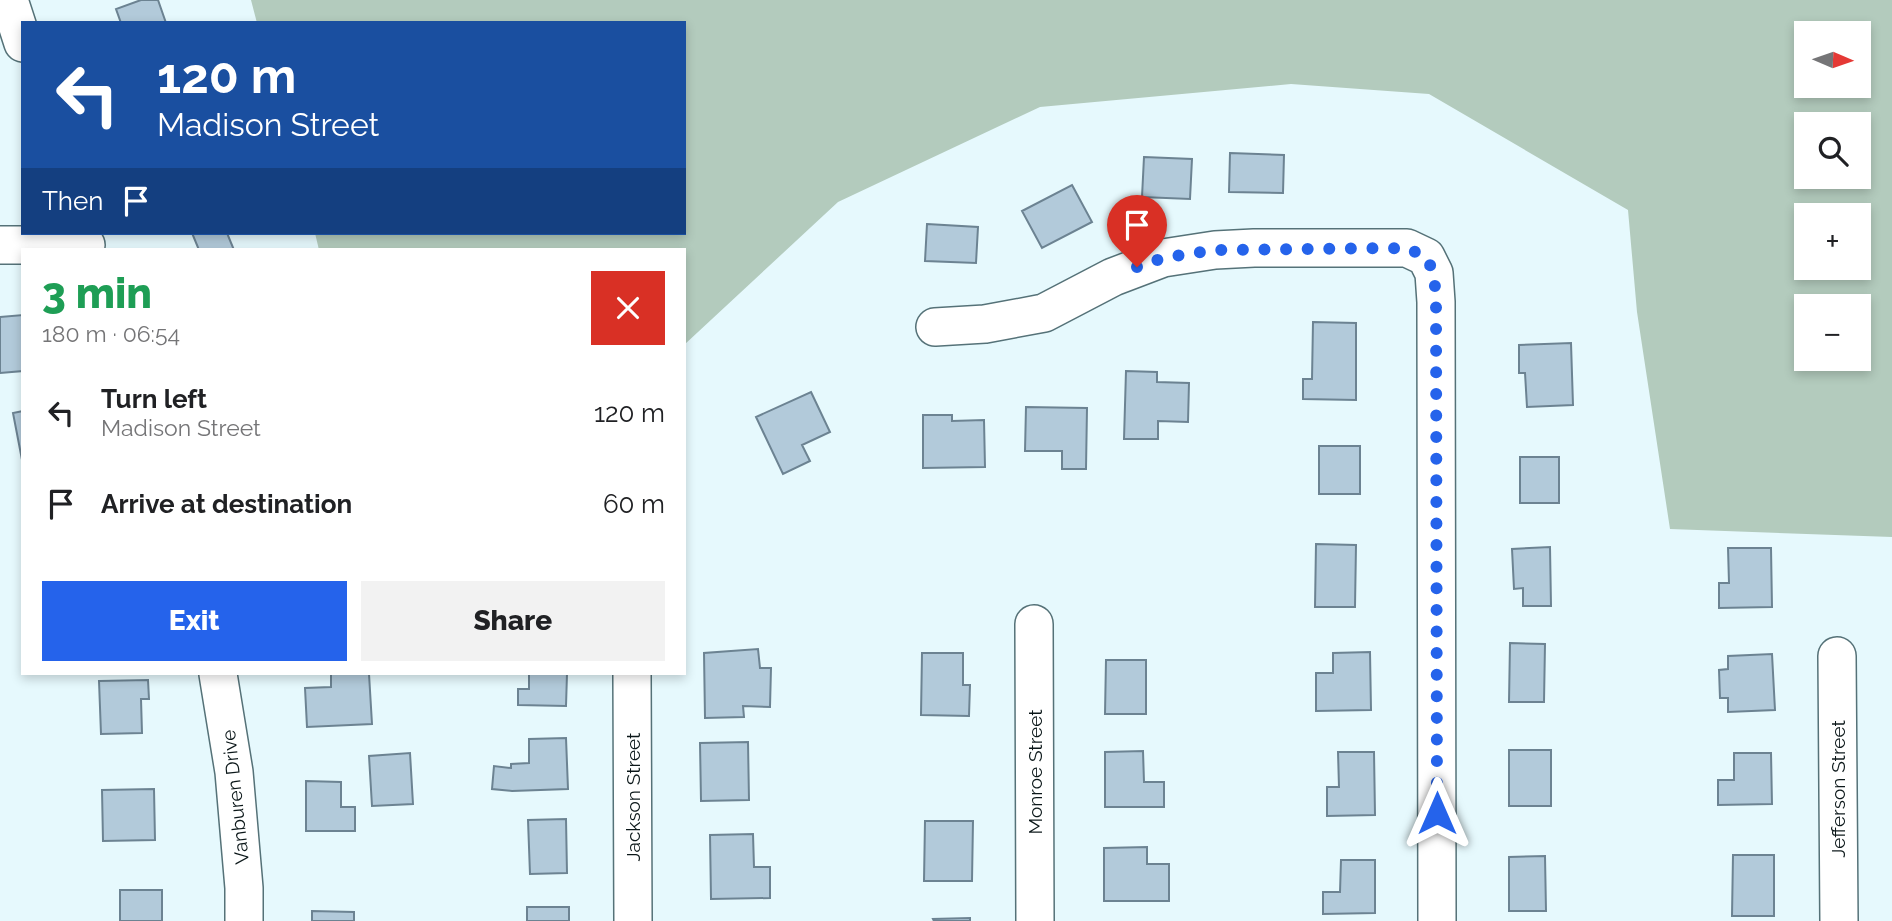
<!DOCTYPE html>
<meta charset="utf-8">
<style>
:root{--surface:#fff;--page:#f2f2f2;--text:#202124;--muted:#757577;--accent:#2563eb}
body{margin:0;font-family:Raleway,sans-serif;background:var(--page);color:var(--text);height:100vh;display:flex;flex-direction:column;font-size:26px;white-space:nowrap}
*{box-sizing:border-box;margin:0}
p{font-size:23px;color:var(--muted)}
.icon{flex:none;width:38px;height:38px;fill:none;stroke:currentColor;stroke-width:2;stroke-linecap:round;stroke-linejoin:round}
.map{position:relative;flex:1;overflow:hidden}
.sheet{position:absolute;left:21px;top:248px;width:665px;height:427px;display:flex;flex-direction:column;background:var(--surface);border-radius:0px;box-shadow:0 4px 10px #0003}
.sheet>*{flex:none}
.guide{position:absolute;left:21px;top:21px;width:665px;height:214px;border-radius:0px;box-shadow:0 4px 10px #0003;background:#1a4fa0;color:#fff;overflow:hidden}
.needle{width:46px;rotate:92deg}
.controls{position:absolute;left:1794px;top:21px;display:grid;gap:14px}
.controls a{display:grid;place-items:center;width:77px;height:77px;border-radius:0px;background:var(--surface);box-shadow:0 4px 10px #0003;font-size:35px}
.pin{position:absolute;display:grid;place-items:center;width:60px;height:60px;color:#fff;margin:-72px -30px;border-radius:50% 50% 50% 0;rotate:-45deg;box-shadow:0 0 7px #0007}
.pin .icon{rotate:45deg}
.me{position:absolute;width:77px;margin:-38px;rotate:0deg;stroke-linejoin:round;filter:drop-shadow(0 0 5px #0008)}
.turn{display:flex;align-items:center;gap:24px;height:147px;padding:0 21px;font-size:32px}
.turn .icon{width:91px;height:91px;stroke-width:2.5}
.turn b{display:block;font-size:49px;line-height:60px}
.then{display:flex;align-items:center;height:66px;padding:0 21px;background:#0003;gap:14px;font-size:26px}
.round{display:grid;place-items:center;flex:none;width:74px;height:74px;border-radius:0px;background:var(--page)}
.summary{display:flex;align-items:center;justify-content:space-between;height:119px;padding:0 21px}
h1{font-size:42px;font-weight:800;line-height:52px;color:#1e9e55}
.action{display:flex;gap:14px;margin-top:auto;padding:14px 21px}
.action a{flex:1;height:80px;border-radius:0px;background:var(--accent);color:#fff;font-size:28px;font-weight:800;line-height:80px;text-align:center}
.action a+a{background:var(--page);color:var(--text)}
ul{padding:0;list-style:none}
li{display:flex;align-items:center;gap:21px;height:91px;padding:0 21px}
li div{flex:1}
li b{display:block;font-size:26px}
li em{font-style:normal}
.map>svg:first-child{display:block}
.green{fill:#b3cbbd;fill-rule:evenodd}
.building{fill:#b2cada;stroke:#6c8392;stroke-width:2}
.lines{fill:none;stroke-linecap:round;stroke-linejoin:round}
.minor-casing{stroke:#557278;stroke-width:40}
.minor{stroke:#fff;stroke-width:37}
.route{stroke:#2563eb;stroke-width:12;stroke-dasharray:0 21.6}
.labels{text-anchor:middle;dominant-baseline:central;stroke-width:6;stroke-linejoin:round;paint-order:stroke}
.street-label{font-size:19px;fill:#0b1719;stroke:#fff}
</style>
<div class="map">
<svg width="1892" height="921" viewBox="0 0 1892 921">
<rect width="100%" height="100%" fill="#e6f9fd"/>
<path class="green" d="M251 0H1892V537L1670 529 1637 312 1628 210 1429 94 1291 84 1040 107 838 202 684 345V250H319L315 233H684V23H257ZM1806 33H1858V86H1806ZM1806 124H1858V177H1806ZM1806 215H1858V268H1806ZM1806 306H1858V359H1806Z"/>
<path class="building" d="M141 0H158L166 23H121L116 9Z
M1230 153 1284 155 1283 193 1229 192Z
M1144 157 1192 159 1190 199 1142 197Z
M1072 185 1092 222 1042 248 1022 211Z
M927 224 978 227 976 263 925 261Z
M192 233H227L234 250H199Z
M23 315V371L0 373V317Z
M1313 322 1356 323V400L1303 399V379H1312Z
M1571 343 1573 405 1527 407 1525 373H1519V345Z
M1126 371 1157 372V382L1189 383 1188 422 1158 421V439H1124Z
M811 392 830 432 802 445 810 461 783 474 756 417Z
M1026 407 1087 408 1086 469H1062V451H1025Z
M23 411V465L13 413Z
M923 415H952V421L984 420 985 467 923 468Z
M1319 446H1360V494H1319Z
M1520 457H1559V503H1520Z
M1316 544 1356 545 1355 607H1315Z
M1550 547 1551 606H1523V588L1514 589 1512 549Z
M1728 548H1771L1772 607 1719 608V583H1729Z
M1510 643 1545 644 1544 702H1509Z
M758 649 760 668H771L770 707 743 706 744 717 705 718 704 653Z
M1370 652 1371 710 1316 711V673H1333V653Z
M922 653H963V685H970L969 716 921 715Z
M1772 654 1775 710 1728 712V698H1720L1719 670 1728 669V656Z
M1106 660H1146V714H1105Z
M331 674H369L372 724 307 727 305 688 331 687Z
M529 674H567L566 706 518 705V689H529Z
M148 680 149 699H141L142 733 101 734 99 681Z
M566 738 568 789 512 791 492 789 494 766 511 768V764L529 763V739Z
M748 742 749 800 701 801 700 743Z
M1509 750H1551V806H1509Z
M1143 751 1144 782H1164V807H1105V752Z
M1338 752H1374L1375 815 1327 816V787H1339Z
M410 753 413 804 372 806 369 756Z
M1734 753H1771L1772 804 1718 805V780H1734Z
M306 781 341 782V807H355V831H306Z
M154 789 155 840 103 841 102 790Z
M566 819 567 873 530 874 528 820Z
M925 821H973L972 881H924Z
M753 834 754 867H770V898L711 899 710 835Z
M1147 847V864H1169V901H1104V848Z
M1733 855H1774V916H1732Z
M1545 856 1546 911H1509V857Z
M1341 860H1375V913L1323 914V892H1340Z
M120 890H162V921H120Z
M527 907H569V921H527Z
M312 911 354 912V921H312Z
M970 918V921H934L933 919Z"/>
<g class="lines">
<g class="minor-casing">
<path id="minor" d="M9 0 23 43
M0 245H86
M935 327 985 324 1044 313 1113 277 1163 258 1215 250 1254 248H1407L1426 257 1434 273 1436 302 1437 921
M1034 624 1035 921
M1837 656 1839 921
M218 674 234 772 244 888V921
M632 674 633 921"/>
</g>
<use href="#minor" class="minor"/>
</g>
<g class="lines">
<path class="route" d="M1137 267 1163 258 1215 250 1407 248 1426 257 1434 273 1436 302 1437 813"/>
</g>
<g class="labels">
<g class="street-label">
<text transform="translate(1035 772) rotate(-90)">Monroe Street</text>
<text transform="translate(1838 789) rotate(-90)">Jefferson Street</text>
<text transform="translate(235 797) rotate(-96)">Vanburen Drive</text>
<text transform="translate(633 797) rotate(-90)">Jackson Street</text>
</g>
</g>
</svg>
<div class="controls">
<a><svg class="needle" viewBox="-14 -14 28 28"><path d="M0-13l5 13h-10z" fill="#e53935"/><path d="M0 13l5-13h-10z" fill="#757577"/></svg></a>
<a><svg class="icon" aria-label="search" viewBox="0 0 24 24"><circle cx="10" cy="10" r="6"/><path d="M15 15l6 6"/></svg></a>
<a>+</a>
<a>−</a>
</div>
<div class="pin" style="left:1137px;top:267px;background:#d93025"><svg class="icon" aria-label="arrive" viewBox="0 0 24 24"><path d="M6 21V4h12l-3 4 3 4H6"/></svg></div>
<svg class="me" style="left:1437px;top:813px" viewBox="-20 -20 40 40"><path d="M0-17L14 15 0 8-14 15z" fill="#2563eb" stroke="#fff" stroke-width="4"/></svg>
<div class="guide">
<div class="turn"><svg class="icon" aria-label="left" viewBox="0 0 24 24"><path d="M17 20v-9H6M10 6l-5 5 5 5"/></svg><div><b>120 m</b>Madison Street</div></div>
<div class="then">Then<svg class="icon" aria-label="arrive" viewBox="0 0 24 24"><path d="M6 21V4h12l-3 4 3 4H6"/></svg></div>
</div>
<section class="sheet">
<div class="summary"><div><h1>3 min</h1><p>180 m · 06:54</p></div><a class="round" style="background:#d93025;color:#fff"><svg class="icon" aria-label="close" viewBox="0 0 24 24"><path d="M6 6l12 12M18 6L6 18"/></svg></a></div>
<ul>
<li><svg class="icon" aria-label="left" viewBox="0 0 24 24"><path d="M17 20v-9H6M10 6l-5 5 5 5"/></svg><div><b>Turn left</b><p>Madison Street</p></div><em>120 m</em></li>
<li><svg class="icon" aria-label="arrive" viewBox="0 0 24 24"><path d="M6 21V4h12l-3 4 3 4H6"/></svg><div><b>Arrive at destination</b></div><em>60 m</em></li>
</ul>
<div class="action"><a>Exit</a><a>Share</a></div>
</section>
</div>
